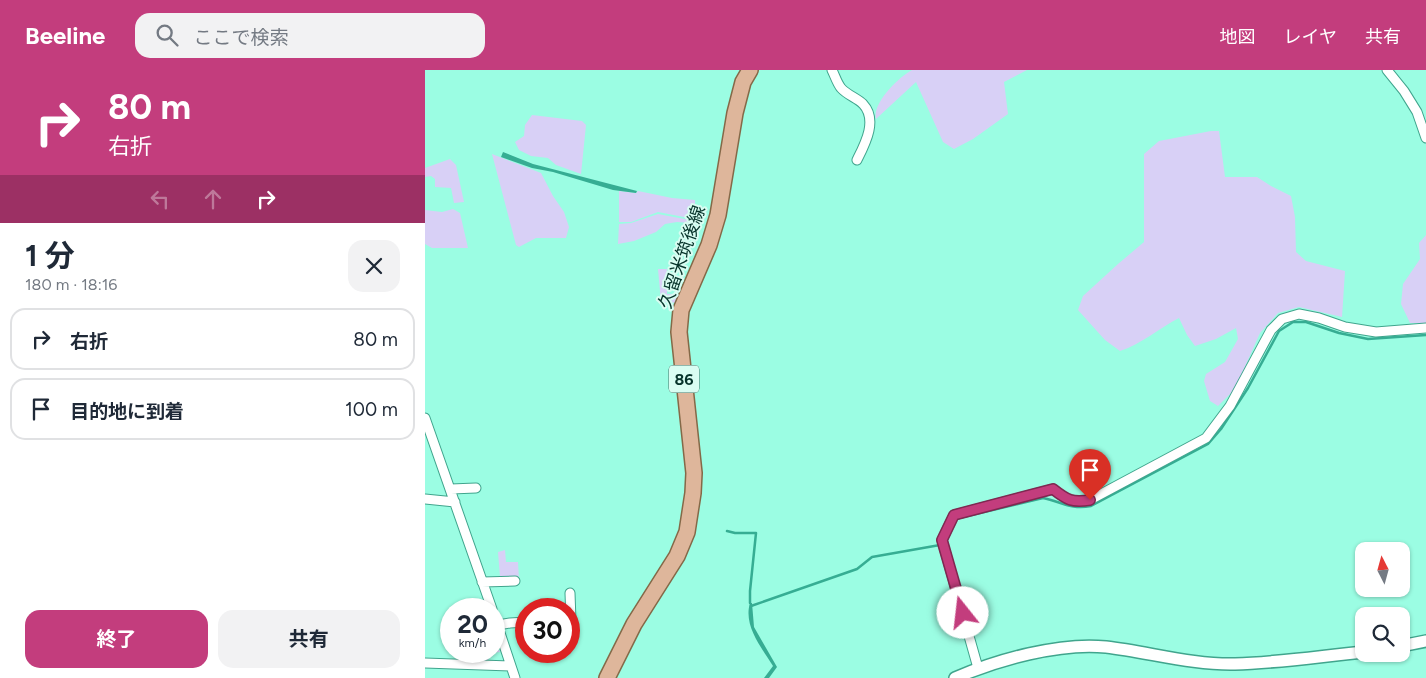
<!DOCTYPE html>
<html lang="ja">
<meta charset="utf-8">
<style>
:root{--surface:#fff;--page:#f2f2f3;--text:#1f2937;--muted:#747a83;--line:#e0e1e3;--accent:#c33d7d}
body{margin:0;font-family:Figtree,"Noto Sans JP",sans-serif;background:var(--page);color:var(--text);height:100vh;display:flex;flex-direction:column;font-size:19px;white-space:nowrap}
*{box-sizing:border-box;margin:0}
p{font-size:16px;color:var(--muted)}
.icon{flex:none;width:28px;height:28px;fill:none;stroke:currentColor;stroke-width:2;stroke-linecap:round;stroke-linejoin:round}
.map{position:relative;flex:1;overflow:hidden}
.details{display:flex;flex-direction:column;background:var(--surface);width:425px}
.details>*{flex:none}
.banner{background:#c33d7d;color:#fff;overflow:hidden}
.needle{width:32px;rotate:354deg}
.controls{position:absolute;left:930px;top:472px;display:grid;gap:10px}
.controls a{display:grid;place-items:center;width:55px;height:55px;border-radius:10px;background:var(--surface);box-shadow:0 1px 4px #0004;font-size:25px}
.speed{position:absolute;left:15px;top:528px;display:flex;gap:10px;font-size:25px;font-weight:700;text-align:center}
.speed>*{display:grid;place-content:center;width:65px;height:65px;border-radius:50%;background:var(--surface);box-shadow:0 1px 4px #0004;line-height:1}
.speed small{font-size:12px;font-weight:400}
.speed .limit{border:8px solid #d22;background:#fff;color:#111}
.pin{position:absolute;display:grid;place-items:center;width:42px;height:42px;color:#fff;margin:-51px -21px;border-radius:50% 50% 50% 0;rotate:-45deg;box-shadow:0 0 5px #0007}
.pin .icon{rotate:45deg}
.me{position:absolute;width:55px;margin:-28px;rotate:344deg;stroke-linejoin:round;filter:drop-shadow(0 0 4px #0008)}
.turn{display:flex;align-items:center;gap:18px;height:105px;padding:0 25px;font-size:22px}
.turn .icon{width:65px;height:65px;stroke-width:2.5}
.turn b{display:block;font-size:35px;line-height:42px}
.lanes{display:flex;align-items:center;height:48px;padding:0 25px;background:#0003;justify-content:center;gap:25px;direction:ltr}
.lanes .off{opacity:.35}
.round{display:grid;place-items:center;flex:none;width:52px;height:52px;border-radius:15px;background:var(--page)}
.summary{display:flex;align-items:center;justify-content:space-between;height:85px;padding:0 25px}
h1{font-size:30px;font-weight:700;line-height:38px}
.action{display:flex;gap:10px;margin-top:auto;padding:10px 25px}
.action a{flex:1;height:58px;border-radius:15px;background:var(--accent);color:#fff;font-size:20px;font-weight:700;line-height:58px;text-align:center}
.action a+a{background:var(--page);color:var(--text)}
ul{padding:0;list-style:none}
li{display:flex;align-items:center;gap:15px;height:62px;margin:0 10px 8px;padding:0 15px;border:2px solid var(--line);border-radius:15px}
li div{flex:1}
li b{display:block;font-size:19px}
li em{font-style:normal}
header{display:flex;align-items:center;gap:30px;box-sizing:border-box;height:70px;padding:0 25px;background:var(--accent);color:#fff}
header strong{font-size:24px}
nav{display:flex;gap:28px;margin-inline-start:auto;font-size:18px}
.search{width:350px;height:45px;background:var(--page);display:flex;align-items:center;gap:12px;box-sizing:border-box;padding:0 18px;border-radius:15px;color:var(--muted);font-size:19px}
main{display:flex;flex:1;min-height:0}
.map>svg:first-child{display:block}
.green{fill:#d8d0f6}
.water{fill:#36ad93}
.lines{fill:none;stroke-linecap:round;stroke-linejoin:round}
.stream{stroke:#36ad93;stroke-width:2.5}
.minor-casing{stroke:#40a58d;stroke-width:11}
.tertiary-casing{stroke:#40a58d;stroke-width:14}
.primary-casing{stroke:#846948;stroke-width:18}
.minor{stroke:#fff;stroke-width:9}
.tertiary{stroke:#fff;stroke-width:11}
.primary{stroke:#deb69b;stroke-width:15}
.route-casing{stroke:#7f2851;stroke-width:12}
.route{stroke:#c33d7d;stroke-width:9}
.labels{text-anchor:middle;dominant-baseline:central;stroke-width:4;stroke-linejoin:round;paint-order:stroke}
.shield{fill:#d9fdf2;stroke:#457066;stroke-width:1}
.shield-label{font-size:16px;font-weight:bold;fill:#06332a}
.street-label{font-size:18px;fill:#06332a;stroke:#d9fdf2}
</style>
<header>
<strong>Beeline</strong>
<div class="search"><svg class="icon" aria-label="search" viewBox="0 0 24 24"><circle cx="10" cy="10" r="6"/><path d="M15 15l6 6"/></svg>ここで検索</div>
<nav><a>地図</a><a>レイヤ</a><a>共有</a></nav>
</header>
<main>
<section class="details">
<div class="banner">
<div class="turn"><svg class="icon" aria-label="right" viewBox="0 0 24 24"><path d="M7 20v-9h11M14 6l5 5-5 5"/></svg><div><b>80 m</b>右折</div></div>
<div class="lanes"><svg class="icon off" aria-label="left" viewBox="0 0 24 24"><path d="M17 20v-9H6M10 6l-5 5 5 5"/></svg><svg class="icon off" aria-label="ahead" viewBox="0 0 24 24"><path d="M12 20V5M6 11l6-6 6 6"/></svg><svg class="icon" aria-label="right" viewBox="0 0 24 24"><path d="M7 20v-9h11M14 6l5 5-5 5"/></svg></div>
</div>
<div class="summary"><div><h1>1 分</h1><p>180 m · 18:16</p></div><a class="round"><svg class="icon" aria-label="close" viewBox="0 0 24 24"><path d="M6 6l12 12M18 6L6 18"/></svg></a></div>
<ul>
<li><svg class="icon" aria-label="right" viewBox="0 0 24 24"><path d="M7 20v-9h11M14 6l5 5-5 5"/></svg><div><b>右折</b></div><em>80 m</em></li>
<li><svg class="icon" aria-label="arrive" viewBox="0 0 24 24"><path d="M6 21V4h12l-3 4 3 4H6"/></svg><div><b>目的地に到着</b></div><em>100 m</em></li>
</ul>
<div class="action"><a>終了</a><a>共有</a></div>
</section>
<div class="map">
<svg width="1001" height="608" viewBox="0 0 1001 608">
<rect width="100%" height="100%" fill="#9bfde3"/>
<path class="green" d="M487 0H602L579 12 583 44 548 69 529 79 518 72 491 12 451 49C447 33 474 7 487 0Z
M107 45 157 51 161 55 156 104 131 95 123 88 106 86 94 80 90 72 99 66 100 55Z
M786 61H794L800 107H832L846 116 866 126 870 147 871 182 881 191 920 201 917 247 874 237 853 243 835 263 810 319 793 336 785 331 779 311 781 304 800 292 813 269 811 258 791 269 770 276 762 265 754 248C734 258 717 274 695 281L680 270 653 240 658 226 693 194 719 172V84L734 71Z
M67 84 116 103 128 126 139 142 144 157 141 168H111L94 177 91 175Z
M25 89 31 95 39 132 29 133 26 118 10 117V109L6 106 0 107V98Z
M194 121 211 123 213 121 247 128 270 130V134L267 136 273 135V148L269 149 233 142 206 152H194Z
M28 139 35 143 43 178H7L0 174V140L17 142Z
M233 144 265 150V153L252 152 240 154 231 162 209 171 193 174 194 154 206 153Z
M1001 165V253H985L976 234 978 214 995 189 994 173Z
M233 199H242V224H256L252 233 236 232Z
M80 480 81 492H93L94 509 75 507 73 482Z
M69 580H74L75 582 64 583 63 591 42 590V581L54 583 59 581H69Z"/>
<path class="water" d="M78 82 108 94 212 121 211 123 188 120 128 102 107 98 76 87Z
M325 533H327L329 557 352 597 344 608H339L348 596C337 578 318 556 325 533Z"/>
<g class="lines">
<path class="stream" d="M530 449 618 428C637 432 646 440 666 436L783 374 796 359 823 318 854 261 868 252H881L914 263 943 269 1001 265
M302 461 310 463H331L325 521V533
M326 536 432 499 447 487 515 475"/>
<g class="minor-casing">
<path id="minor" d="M407 0C410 6 412 13 416 18 422 25 432 28 438 34 453 50 440 74 432 90
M962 0 979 21 992 42 1001 68
M0 348 67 539
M26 419 51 418
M0 429 30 432
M57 512 90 511
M69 545 90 608
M144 551H146L145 523
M73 555 85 553 101 552
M0 593 86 596
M553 598 517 470 529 445 628 419C643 431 646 433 665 430L781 368 805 336 846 260 857 249 874 244 894 248 920 257 951 262 1001 258"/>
</g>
<g class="tertiary-casing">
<path id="tertiary" d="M976 576 1001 571
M530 608C572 590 635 572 681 577 724 582 767 595 810 594 851 593 897 586 939 582"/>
</g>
<g class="primary-casing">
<path id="primary" d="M182 608 209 554 252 486 262 462 268 423 269 403 254 262 256 240 284 175 293 145 310 43 318 12 325 0"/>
</g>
<use href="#minor" class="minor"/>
<use href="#tertiary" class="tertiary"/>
<use href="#primary" class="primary"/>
</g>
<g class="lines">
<g class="route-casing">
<path id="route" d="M538 543 517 470 529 445 628 419C642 430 647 433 665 430"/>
</g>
<use href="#route" class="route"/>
</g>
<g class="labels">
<rect class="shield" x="244" y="295.5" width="30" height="27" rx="4"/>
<g class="shield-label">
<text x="259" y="309">86</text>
</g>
<g class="street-label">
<text transform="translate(257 187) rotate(-71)">久留米筑後線</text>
</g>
</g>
</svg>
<div class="controls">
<a><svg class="needle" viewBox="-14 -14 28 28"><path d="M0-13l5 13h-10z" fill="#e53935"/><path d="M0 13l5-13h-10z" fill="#747a83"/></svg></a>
<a><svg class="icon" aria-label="search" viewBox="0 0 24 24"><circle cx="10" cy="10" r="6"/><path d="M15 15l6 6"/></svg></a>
</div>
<div class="speed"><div>20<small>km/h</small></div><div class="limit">30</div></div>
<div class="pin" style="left:665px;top:430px;background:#d93025"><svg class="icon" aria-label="arrive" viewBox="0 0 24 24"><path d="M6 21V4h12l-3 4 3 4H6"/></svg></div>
<svg class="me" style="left:538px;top:543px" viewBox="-20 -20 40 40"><circle r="19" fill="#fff"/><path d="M0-13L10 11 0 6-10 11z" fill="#c33d7d"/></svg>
</div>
</main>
